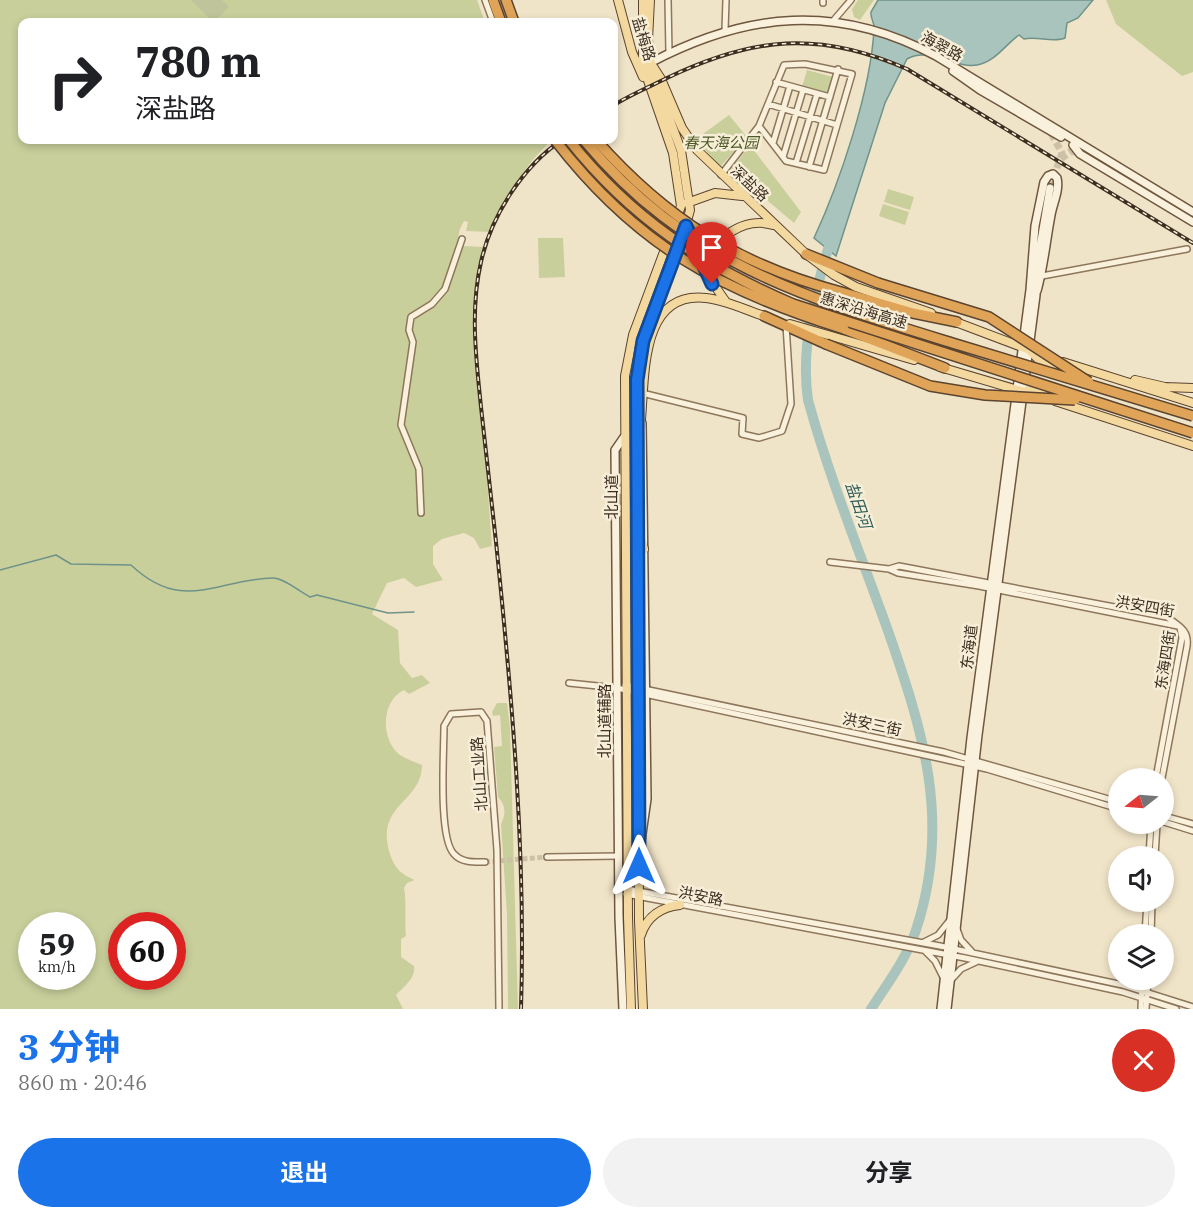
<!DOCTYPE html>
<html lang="zh">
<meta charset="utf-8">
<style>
:root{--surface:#fff;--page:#f2f2f2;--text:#202124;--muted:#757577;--accent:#1a73e8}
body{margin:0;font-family:"IBM Plex Serif","Noto Sans SC",serif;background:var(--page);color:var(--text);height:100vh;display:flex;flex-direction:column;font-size:22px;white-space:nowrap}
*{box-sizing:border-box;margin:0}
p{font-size:20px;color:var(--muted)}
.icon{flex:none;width:33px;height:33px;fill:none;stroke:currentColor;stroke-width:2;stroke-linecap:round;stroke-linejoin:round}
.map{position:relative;height:1009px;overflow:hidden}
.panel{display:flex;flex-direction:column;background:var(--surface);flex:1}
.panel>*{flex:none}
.hud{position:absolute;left:18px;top:18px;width:600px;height:126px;border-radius:12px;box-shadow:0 3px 9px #0003;background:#fff;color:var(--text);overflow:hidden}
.needle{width:39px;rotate:253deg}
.fabs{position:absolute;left:1108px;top:768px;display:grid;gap:12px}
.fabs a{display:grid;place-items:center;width:66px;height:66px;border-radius:50%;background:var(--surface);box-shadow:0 3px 9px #0003;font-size:30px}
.speed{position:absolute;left:18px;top:912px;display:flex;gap:12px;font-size:30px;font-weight:700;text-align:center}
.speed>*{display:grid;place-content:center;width:78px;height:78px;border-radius:50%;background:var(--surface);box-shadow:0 3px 9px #0003;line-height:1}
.speed small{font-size:15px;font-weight:400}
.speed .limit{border:9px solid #d22;background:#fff;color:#111}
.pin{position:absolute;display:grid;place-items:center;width:51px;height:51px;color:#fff;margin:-62px -26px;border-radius:50% 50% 50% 0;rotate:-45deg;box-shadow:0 0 6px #0007}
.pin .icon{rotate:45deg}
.me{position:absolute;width:66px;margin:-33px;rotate:0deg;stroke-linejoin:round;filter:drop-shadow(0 0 4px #0008)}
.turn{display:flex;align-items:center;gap:21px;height:126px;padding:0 18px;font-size:27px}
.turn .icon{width:78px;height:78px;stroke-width:2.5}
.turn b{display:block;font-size:42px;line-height:51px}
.round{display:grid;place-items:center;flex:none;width:63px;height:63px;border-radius:32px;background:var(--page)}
.head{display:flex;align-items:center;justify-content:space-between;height:102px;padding:0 18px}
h1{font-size:36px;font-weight:700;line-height:45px;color:var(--accent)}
.action{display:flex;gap:12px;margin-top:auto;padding:12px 18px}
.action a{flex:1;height:69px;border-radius:36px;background:var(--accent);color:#fff;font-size:24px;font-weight:700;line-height:69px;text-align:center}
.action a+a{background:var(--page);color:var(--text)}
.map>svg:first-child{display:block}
.green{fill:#c9cf9b;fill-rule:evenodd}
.cemetery{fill:#bfc49a}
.water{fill:#a9c4bc;stroke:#6f938a;stroke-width:1.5}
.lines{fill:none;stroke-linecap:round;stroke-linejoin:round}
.stream{stroke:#6f938a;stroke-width:1.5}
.river{stroke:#a9c4bc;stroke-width:10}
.street-tunnel{stroke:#ccc0a6;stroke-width:5;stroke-dasharray:5 2.5;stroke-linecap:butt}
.secondary-tunnel{stroke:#ccc0a6;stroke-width:7;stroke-dasharray:7 3.5;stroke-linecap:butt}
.street-casing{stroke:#8d765c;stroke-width:8}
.secondary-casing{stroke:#6f573f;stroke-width:10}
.primary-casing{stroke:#5b4430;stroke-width:10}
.highway-casing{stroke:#5b4430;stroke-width:12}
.street{stroke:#faf1dc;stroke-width:5}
.secondary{stroke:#faf1dc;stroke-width:7}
.primary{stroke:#f3d9a0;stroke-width:8}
.highway{stroke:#e0a458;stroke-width:9}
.rail-casing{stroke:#3d2e20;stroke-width:4}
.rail{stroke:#f7eed8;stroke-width:1.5;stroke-dasharray:4.5;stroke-linecap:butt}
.highway-bridge-casing{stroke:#5b4430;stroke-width:12;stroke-linecap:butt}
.highway-bridge{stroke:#e0a458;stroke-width:9}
.route-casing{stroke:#114b97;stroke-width:15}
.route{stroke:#1a73e8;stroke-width:10}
.labels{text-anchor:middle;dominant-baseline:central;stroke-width:5;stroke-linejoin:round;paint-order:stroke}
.street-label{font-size:15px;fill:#3d2e20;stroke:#f7eed8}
.park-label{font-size:15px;font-style:italic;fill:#4d5a26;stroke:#f7eed8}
.water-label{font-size:16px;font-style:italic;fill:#2f5d5a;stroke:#f7eed8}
</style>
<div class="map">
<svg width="1193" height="1009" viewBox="0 0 1193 1009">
<rect width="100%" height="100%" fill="#f0e4c8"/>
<path class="green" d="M0 0H477L485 22H22V140H552C523 167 506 196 491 232L466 231 468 222 464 221C459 230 456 236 462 246L485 247 486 252C461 317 478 370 484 436 487 473 489 510 492 546L480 549 474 538 464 533 442 539 433 546V564L443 580 416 587 404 578 387 583 372 614 398 630 400 663 412 678 422 675 430 683 409 694 404 690C381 701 380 739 400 755 406 759 415 762 422 765 422 803 374 804 390 854 395 869 401 874 415 880L407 883 404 888C407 905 404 918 406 936L401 939V957L414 966C416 978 404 986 396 995L403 1009H0ZM32 926H82V976H32ZM122 926H172V976H122Z
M858 0H874L860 20 854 17 852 9Z
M1106 0H1193V72L1182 76 1116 24Z
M807 70 833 77 829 95 802 87Z
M729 115 747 137 720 167 696 139Z
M750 145 801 212 794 223 731 170Z
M888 189 914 197 910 210 884 202Z
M883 204 909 212 905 225 879 216Z
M538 238H563L565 277 539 278Z
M497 703H507L510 728 518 1009H508L507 915 501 824C506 814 506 805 498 797L494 747 502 746 500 715 493 716 492 712Z"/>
<path class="cemetery" d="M191 0H222L229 7 213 22Z"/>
<path class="water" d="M878 0H1093L1078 18 1067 23 1065 38C1054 43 1037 36 1024 39L1019 35C1006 44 995 62 977 65 955 69 929 46 907 59L885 103 836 256 814 238C840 182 871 90 874 29 875 23 870 18 871 12Z"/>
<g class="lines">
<path class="stream" d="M0 570 56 555 71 564 131 565C183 614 216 579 273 578 284 578 300 592 310 597L317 595 388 613 414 612"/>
<path class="river" d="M832 236C816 287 800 346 808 400 829 477 860 553 887 628 923 731 952 821 916 930 907 958 887 984 871 1009"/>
<path class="street-tunnel" d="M485 862 547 857"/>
<path class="secondary-tunnel" d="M1061 159 1071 151 1080 154
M1050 188 1062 153 1051 133"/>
<g class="street-casing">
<path id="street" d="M485 0 493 22
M668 0 669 53
M823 3V0
M833 21 851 0
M725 30 726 0
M776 82 830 97
M768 104 837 125
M773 143 790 86
M783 157 803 90
M796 163 817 94
M809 167 838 69
M721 175 759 126 784 65 805 64 852 74 824 170 786 161 759 126
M1042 276 1187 249
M642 393 743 418 742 434 759 438 782 431 791 404 786 325
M421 513 419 469 401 425 413 342 409 330 411 317 432 304 445 289 462 239
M830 562 889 569 898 573 979 586 1178 626
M889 569 899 566 1167 617C1179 626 1189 630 1187 646L1162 778
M569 683 617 688 943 759 987 769 1119 809
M625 685 944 752 1119 802
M1156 778 1182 638 1180 627
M1164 816 1193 824
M1164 822 1193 831
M1149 856 1151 824
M1155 856 1157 824
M547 857 619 856
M485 862C474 862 462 863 454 854 438 838 444 752 444 726L451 714 481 712 487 721 497 850 499 1009
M627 889 940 946 1123 985 1193 1007
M626 894 965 958 1123 992 1176 1009
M957 929 961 940 973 953
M1145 934 1147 902
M1151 934 1152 902
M924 942 938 935 950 920
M925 951 935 961 943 977
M950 981 961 969 976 962
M1141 1009 1142 980
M1146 1009 1148 980"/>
</g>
<g class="secondary-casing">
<path id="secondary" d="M650 63C747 12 837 3 936 56L1193 212
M953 71 980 90 1061 137
M1073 145 1080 154 1193 222
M641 841 647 799 642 423
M623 1009 619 917 615 450 624 437
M941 1009 971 738 1030 290 1035 226 1044 182 1048 176 1053 174 1057 178C1060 190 1053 203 1051 215 1046 241 1044 266 1037 291
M947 1009 978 735 1036 295V271L1050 188"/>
</g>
<g class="primary-casing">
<path id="primary" d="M618 0 632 52 643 77
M652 65 661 79 682 128 697 150 806 254 834 275 856 287 931 313
M687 203 715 193 742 196
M690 233 710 279 726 302
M707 266C712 238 745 216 773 225
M953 321 1043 355
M790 324 914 360
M1030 351 1042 363 1058 373
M1063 362 1193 403
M940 367 1038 396
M1135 380 1165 387 1193 388
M1028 390 1055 392
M1055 401 1193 446
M640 429C646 386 636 290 706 298 727 300 747 311 767 317
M639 531 644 549
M641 935C647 916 662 907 680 905
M631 1009 628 917 625 376 633 335 681 206 673 153 643 66V0
M643 1009 639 921 637 380 643 341 683 236 690 210 681 150 652 72 648 40 650 0"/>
</g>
<g class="highway-casing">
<path id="highway" d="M493 0 501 22
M506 0 514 22
M806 254 878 283
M841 292 913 313 957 322
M764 316 826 344
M844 329 945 368"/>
</g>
<use href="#street" class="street"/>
<use href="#secondary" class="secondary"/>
<use href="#primary" class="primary"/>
<use href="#highway" class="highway"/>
<g class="rail-casing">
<path id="rail" d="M614 105C630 95 649 87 667 78 753 37 818 30 907 69L1193 243
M521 1009C526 853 512 697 496 542 491 497 486 452 481 407 476 358 470 310 481 262 491 216 523 166 562 140"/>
</g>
<use href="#rail" class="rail"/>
<g class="highway-bridge-casing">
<path id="highway-bridge" d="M555 140C636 245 719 290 844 329
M569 140C631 218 702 265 793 304L1193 433
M584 140C688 265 809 299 959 345 1037 369 1115 393 1193 416
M596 140C666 219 739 265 841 292
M878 283 989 317 1089 382
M826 344 930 386 985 395 1075 400"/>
</g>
<use href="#highway-bridge" class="highway-bridge"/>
</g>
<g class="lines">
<g class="route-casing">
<path id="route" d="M639 866 637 380 643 341 686 226 712 284"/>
</g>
<use href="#route" class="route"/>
</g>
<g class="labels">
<g class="street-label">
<text transform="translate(644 39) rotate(73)">盐梅路</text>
<text transform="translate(942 46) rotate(29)">海翠路</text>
<text transform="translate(750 183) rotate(43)">深盐路</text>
<text transform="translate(864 310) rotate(17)">惠深沿海高速</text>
<text transform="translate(611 497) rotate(-90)">北山道</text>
<text transform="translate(1145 606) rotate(10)">洪安四街</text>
<text transform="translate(969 647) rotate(-83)">东海道</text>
<text transform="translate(1165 660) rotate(-81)">东海四街</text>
<text transform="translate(604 721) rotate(-90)">北山道辅路</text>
<text transform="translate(872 724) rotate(12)">洪安三街</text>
<text transform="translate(479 774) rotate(-94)">北山工业路</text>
<text transform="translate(701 896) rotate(11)">洪安路</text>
</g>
<g class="park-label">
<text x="721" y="142">春天海公园</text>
</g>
<g class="water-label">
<text transform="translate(859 505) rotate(71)">盐田河</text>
</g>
</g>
</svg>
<div class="fabs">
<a><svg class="needle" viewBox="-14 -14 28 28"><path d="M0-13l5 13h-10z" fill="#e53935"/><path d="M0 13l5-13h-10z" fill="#757577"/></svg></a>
<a><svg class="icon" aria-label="sound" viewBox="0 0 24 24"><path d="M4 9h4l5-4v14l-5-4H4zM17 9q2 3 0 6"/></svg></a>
<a><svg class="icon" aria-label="layers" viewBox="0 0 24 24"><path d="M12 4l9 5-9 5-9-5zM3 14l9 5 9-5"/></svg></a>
</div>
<div class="speed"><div>59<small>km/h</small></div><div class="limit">60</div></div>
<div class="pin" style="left:712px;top:284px;background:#d93025"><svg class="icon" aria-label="arrive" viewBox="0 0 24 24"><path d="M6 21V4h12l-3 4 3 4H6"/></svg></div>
<svg class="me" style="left:639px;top:866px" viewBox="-20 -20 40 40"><path d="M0-17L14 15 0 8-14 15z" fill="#1a73e8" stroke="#fff" stroke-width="4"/></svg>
<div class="hud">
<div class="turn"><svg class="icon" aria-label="right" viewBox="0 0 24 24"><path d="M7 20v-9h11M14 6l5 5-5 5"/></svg><div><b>780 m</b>深盐路</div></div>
</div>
</div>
<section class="panel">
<div class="head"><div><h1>3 分钟</h1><p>860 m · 20:46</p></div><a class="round" style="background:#d93025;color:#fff"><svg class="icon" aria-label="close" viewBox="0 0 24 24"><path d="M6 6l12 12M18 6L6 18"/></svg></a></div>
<div class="action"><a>退出</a><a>分享</a></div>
</section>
